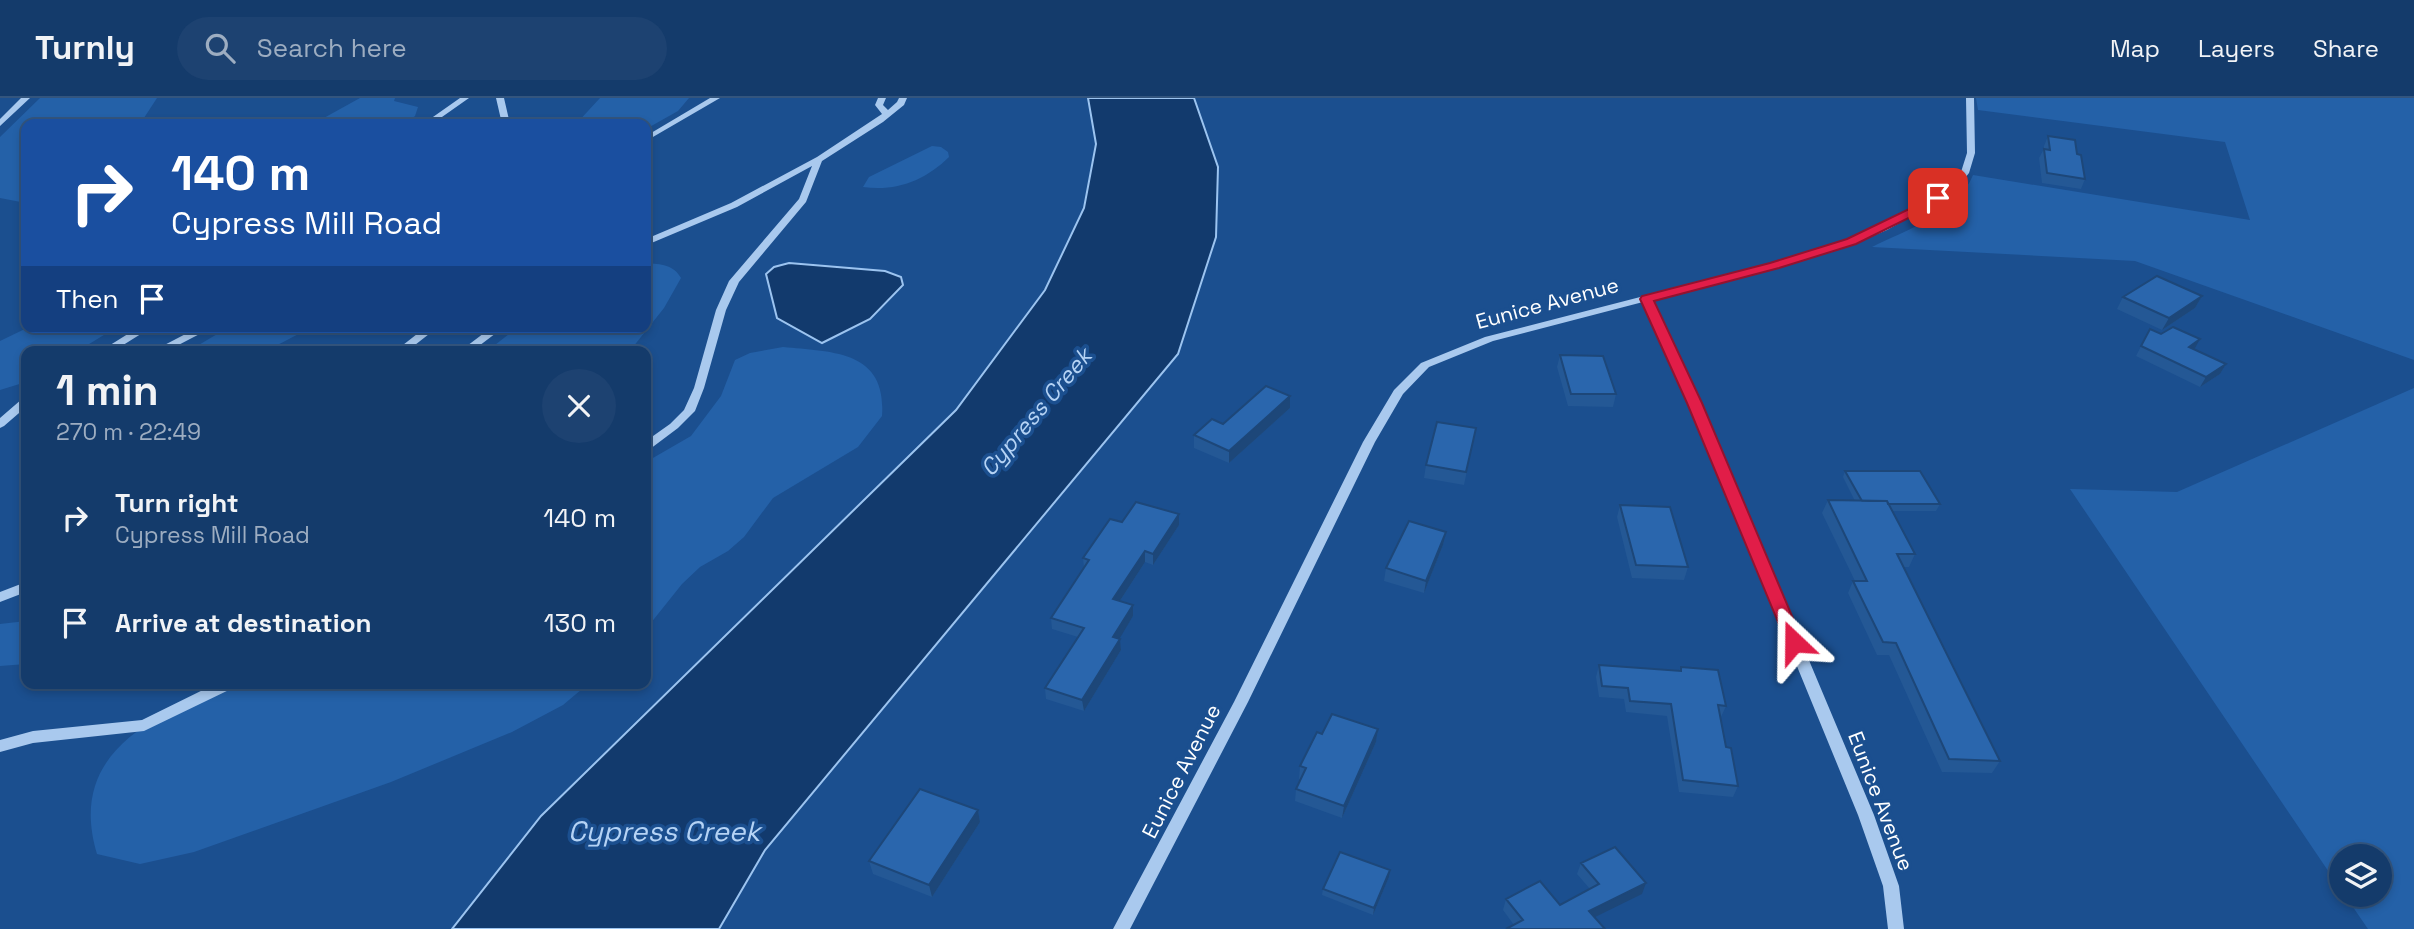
<!DOCTYPE html>
<meta charset="utf-8">
<style>
:root{--surface:#143b6b;--page:#1d4271;--text:#f1f3f6;--muted:#9dadc1;--line:#33557e}
body{margin:0;font-family:"Space Grotesk",sans-serif;background:var(--page);color:var(--text);height:100vh;display:flex;flex-direction:column;font-size:26px;white-space:nowrap}
*{box-sizing:border-box;margin:0}
p{font-size:23px;color:var(--muted)}
.icon{flex:none;width:38px;height:38px;fill:none;stroke:currentColor;stroke-width:2;stroke-linecap:round;stroke-linejoin:round}
.map{position:relative;flex:1;overflow:hidden}
.drawer{position:absolute;left:21px;top:248px;width:630px;height:343px;display:flex;flex-direction:column;background:var(--surface);border-radius:14px;box-shadow:0 4px 10px #0003,0 0 0 2px var(--line)}
.drawer>*{flex:none}
.banner{position:absolute;left:21px;top:21px;width:630px;height:214px;border-radius:14px;box-shadow:0 4px 10px #0003,0 0 0 2px var(--line);background:#1a4fa0;color:#fff;overflow:hidden}
.buttons{position:absolute;left:2329px;top:746px;display:grid;gap:14px}
.buttons a{display:grid;place-items:center;width:63px;height:63px;border-radius:50%;background:var(--surface);box-shadow:0 4px 10px #0003,0 0 0 2px var(--line);font-size:35px}
.pin{position:absolute;display:grid;place-items:center;width:60px;height:60px;color:#fff;margin:-30px;border-radius:14px;box-shadow:0 4px 10px #0006}
.me{position:absolute;width:77px;margin:-38px;rotate:337deg;stroke-linejoin:round;filter:drop-shadow(0 0 5px #0008)}
.turn{display:flex;align-items:center;gap:24px;height:147px;padding:0 35px;font-size:32px}
.turn .icon{width:91px;height:91px;stroke-width:2.5}
.turn b{display:block;font-size:49px;line-height:60px}
.then{display:flex;align-items:center;height:66px;padding:0 35px;background:#0003;gap:14px;font-size:26px}
.round{display:grid;place-items:center;flex:none;width:74px;height:74px;border-radius:37px;background:var(--page)}
.overview{display:flex;align-items:center;justify-content:space-between;height:119px;padding:0 35px}
h1{font-size:42px;font-weight:700;line-height:52px}
ul{padding:0;list-style:none}
li{display:flex;align-items:center;gap:21px;height:105px;padding:0 35px}
li div{flex:1}
li b{display:block;font-size:26px}
li em{font-style:normal}
header{display:flex;align-items:center;gap:42px;box-sizing:border-box;height:98px;padding:0 35px;background:var(--surface);border-bottom:2px solid var(--line)}
header strong{font-size:33px}
nav{display:flex;gap:38px;margin-inline-start:auto;font-size:24px}
.search{width:490px;height:63px;background:var(--page);display:flex;align-items:center;gap:18px;box-sizing:border-box;padding:0 24px;border-radius:38px;color:var(--muted);font-size:26px}
.map>svg:first-child{display:block}
.green{fill:#2461a8}
.water{fill:#123a6d;stroke:#9cc4f0;stroke-width:2}
.lines{fill:none;stroke-linecap:round;stroke-linejoin:round}
.minor{fill:#a9c9ee;fill-rule:evenodd}
.wall{fill:#245895}
.shaded-wall{fill:#1d4779}
.building{fill:#2a66ad;stroke:#1d4779;stroke-width:2}
.route{fill:#e11d48;stroke:#92132f;stroke-width:2}
.labels{text-anchor:middle;dominant-baseline:central;stroke-width:7;stroke-linejoin:round;paint-order:stroke}
.street-label{font-size:21px;fill:#fff;stroke:#1b4f8f}
.water-label{font-size:23px;font-style:italic;fill:#b5d3f5;stroke:#1b4f8f}
.near-water-label{font-size:28px;font-style:italic;fill:#b5d3f5;stroke:#1b4f8f}
</style>
<header>
<strong>Turnly</strong>
<div class="search"><svg class="icon" aria-label="search" viewBox="0 0 24 24"><circle cx="10" cy="10" r="6"/><path d="M15 15l6 6"/></svg>Search here</div>
<nav><a>Map</a><a>Layers</a><a>Share</a></nav>
</header>
<div class="map">
<svg width="2414" height="831" viewBox="0 0 2414 831">
<rect width="100%" height="100%" fill="#1b4f8f"/>
<path class="green" d="M40 0H157L140 26H26V105L0 100V39Z
M360 0H395L394 3 418 9 415 18 405 26H313Z
M600 0H689L678 13 646 31V26H576Z
M1976 0H2414V262L2135 163 1872 149C1906 132 1958 115 1973 77L2250 122 2225 44 1978 12Z
M932 48 941 49 948 54 949 59C926 82 896 94 863 89L869 79Z
M646 165C661 166 674 167 681 180L664 210 629 254H486L518 229H646Z
M29 229H117L76 254H26V284L0 292V243Z
M229 229H312L264 254H187Z
M783 249C832 254 887 252 882 318L858 349 773 400 744 439 728 453 700 469 682 486 646 531V364L691 338 721 298 735 262 750 255Z
M2414 290V831H2368L2344 796H2380V758H2342L2341 792 2070 391 2177 394Z
M26 523V566L0 568V526Z
M237 586H588L563 607 512 634 391 684 194 754 140 766 97 756C66 653 156 615 237 586Z"/>
<path class="water" d="M1088 0H1194L1218 69 1216 139 1178 256 765 752 719 831H452L541 718 956 312 1045 192 1084 110 1096 46Z
M789 165 885 173 901 179 903 187 870 221 822 245 777 220 766 176 774 169Z"/>
<g class="lines">
<path class="minor" d="M21 0H30L0 28V21Z
M460 0H469L432 26H423Z
M496 0H504L510 26H502Z
M710 0H720L646 43V38Z
M878 0H886L883 7 888 12 897 4 899 0H907L904 7 883 24 822 63 806 104 739 184 726 212 704 290 695 313 678 330 650 351 646 352V343L670 326 684 312 694 290 716 212 729 183 799 101 812 68 737 109 649 146 646 147V141L731 105 817 59 882 16 875 7Z
M1966 0H1974L1975 55 1969 75 1953 95 1887 132 1854 146 1778 169 1652 202 1701 305 1874 717 1899 788 1904 831H1888L1883 788 1858 717 1689 305 1643 204 1493 243 1429 269 1403 296 1375 344 1248 604 1130 831H1113L1234 604 1363 344 1394 292 1421 265 1485 239 1772 165 1848 142 1881 128 1947 91 1961 74 1967 55Z
M139 229H152L112 254H99Z
M199 229H213L165 254H151Z
M426 229H438L406 254H394Z
M492 229H504L471 254H459Z
M26 300V309L4 328 0 330V320L22 301Z
M26 484V494L0 504V494Z
M215 586H235L233 590 144 633 33 645 0 654V642L33 633 142 622Z"/>
</g>
<path class="wall" d="M2048 38 2077 56 2085 81 2081 91 2042 85 2039 60 2044 51V48Z
M2202 198 2195 210 2162 232 2117 211 2123 199Z
M2150 231 2194 251 2226 266 2220 276 2200 289 2136 258Z
M1560 257 1616 296 1613 309 1568 308 1557 269Z
M1290 298V310L1229 365 1194 350V337Z
M1476 330 1464 387 1424 380 1426 367Z
M1845 373 1940 406 1936 413H1892L1915 456 1909 469H1903L2000 663 1992 675 1942 674 1889 557H1877L1848 495 1853 483H1855L1822 415 1828 402 1855 403 1843 379Z
M1620 407 1688 469 1684 482 1632 480 1617 419Z
M1179 416V427L1153 467 1145 464 1120 503 1133 507V518L1119 540 1121 552 1084 613 1046 601 1045 590 1078 539 1052 531 1051 520 1084 470 1083 460 1122 424Z
M1446 434 1443 447 1424 495 1384 483 1386 470Z
M1599 567 1679 573 1681 569 1726 608 1721 619H1720L1726 649 1738 688 1733 699 1679 694 1667 618 1626 614 1624 601 1599 599 1596 579Z
M1378 631 1376 644 1342 720 1295 703 1296 691 1301 681H1299L1300 668 1322 636Z
M978 712 980 724 932 799 873 776 869 763Z
M1581 765 1642 796 1514 827 1503 812 1506 801 1560 807 1590 791 1577 776Z
M1390 772 1389 779 1373 817 1322 797 1323 791Z"/>
<path class="shaded-wall" d="M2202 198 2195 210 2162 232 2169 220Z
M2200 241 2194 252 2189 249Z
M2226 266 2220 276 2200 289 2206 279Z
M1290 298V310L1229 365V353Z
M1179 416V427L1153 467V456Z
M1446 434 1443 447 1424 495 1426 483Z
M1145 453V464L1114 512 1113 501Z
M1133 507V518L1114 550 1113 539Z
M1120 541 1121 552 1084 613 1082 602Z
M1378 631 1376 644 1342 720 1344 708Z
M978 712 980 724 932 799 929 787Z
M1390 772 1389 779 1373 817 1374 810Z
M1646 785 1642 796 1585 824 1589 813Z"/>
<path class="building" d="M2048 38 2075 42 2077 56 2081 57 2085 81 2047 75 2044 51 2050 52Z
M2157 178 2202 198 2169 220 2123 199Z
M2173 229 2200 241 2189 249 2226 266 2206 279 2141 248 2150 231 2161 236Z
M1560 257 1603 258 1616 296H1571Z
M1266 288 1290 298 1229 353 1194 337 1212 321 1223 326Z
M1437 324 1476 330 1466 374 1426 367Z
M1845 373H1920L1940 406H1888L1887 403H1862Z
M1828 402 1887 403 1915 456H1897L2000 663 1949 661 1896 545 1883 544 1853 483H1867Z
M1136 404 1179 416 1153 456 1145 453 1113 501 1133 507 1113 539 1120 541 1082 602 1045 590 1084 530 1051 520 1089 462 1083 460 1110 421 1122 424Z
M1620 407 1670 409 1688 469 1636 467Z
M1409 423 1446 434 1426 483 1386 470Z
M1599 567 1681 573V569L1718 572 1726 608 1718 607 1726 649 1731 650 1738 688 1683 682 1671 606 1630 603 1628 590 1602 588Z
M1332 616 1378 631 1344 708 1296 691 1306 670 1300 668 1317 634 1322 636Z
M920 691 978 712 929 787 869 763Z
M1615 749 1646 785 1589 813 1605 831H1506L1523 822 1506 801 1540 783 1560 807 1599 786 1581 765Z
M1340 754 1390 772 1374 810 1323 791Z"/>
<path class="route" d="M1938 97 1944 100 1943 103 1856 146 1779 170 1654 203 1702 305 1803 544 1800 548H1788L1687 305 1640 201 1642 198 1770 165 1847 141Z"/>
<g class="labels">
<g class="street-label">
<text transform="translate(1547 205) rotate(-15)">Eunice Avenue</text>
<text transform="translate(1181 673) rotate(-63)">Eunice Avenue</text>
<text transform="translate(1881 703) rotate(69)">Eunice Avenue</text>
</g>
<g class="water-label">
<text transform="translate(1036 314) rotate(-50)">Cypress Creek</text>
</g>
<g class="near-water-label">
<text x="664" y="733">Cypress Creek</text>
</g>
</g>
</svg>
<div class="buttons">
<a><svg class="icon" aria-label="layers" viewBox="0 0 24 24"><path d="M12 4l9 5-9 5-9-5zM3 14l9 5 9-5"/></svg></a>
</div>
<div class="pin" style="left:1938px;top:100px;background:#d93025"><svg class="icon" aria-label="arrive" viewBox="0 0 24 24"><path d="M6 21V4h12l-3 4 3 4H6"/></svg></div>
<svg class="me" style="left:1794px;top:544px" viewBox="-20 -20 40 40"><path d="M0-17L14 15 0 8-14 15z" fill="#e11d48" stroke="#fff" stroke-width="4"/></svg>
<div class="banner">
<div class="turn"><svg class="icon" aria-label="right" viewBox="0 0 24 24"><path d="M7 20v-9h11M14 6l5 5-5 5"/></svg><div><b>140 m</b>Cypress Mill Road</div></div>
<div class="then">Then<svg class="icon" aria-label="arrive" viewBox="0 0 24 24"><path d="M6 21V4h12l-3 4 3 4H6"/></svg></div>
</div>
<section class="drawer">
<div class="overview"><div><h1>1 min</h1><p>270 m · 22:49</p></div><a class="round"><svg class="icon" aria-label="close" viewBox="0 0 24 24"><path d="M6 6l12 12M18 6L6 18"/></svg></a></div>
<ul>
<li><svg class="icon" aria-label="right" viewBox="0 0 24 24"><path d="M7 20v-9h11M14 6l5 5-5 5"/></svg><div><b>Turn right</b><p>Cypress Mill Road</p></div><em>140 m</em></li>
<li><svg class="icon" aria-label="arrive" viewBox="0 0 24 24"><path d="M6 21V4h12l-3 4 3 4H6"/></svg><div><b>Arrive at destination</b></div><em>130 m</em></li>
</ul>
</section>
</div>
